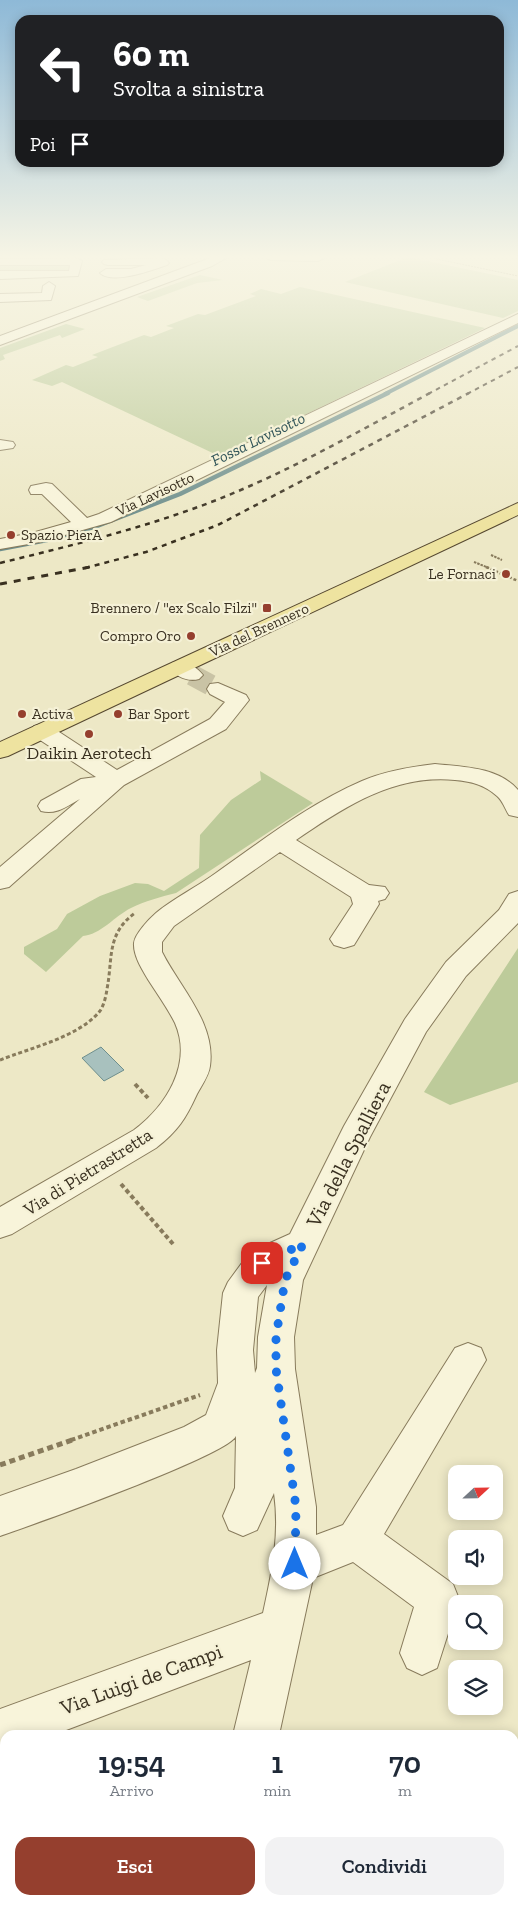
<!DOCTYPE html>
<html lang="it">
<style>
:root{--surface:#fff;--page:#f2f2f3;--text:#1f2937;--muted:#747a83;--accent:#953f2e}
body{margin:0;font-family:"Zilla Slab",serif;background:var(--page);color:var(--text);height:100vh;display:flex;flex-direction:column;font-size:19px;white-space:nowrap}
*{box-sizing:border-box;margin:0}
p{font-size:16px;color:var(--muted)}
.icon{flex:none;width:28px;height:28px;fill:none;stroke:currentColor;stroke-width:2;stroke-linecap:round;stroke-linejoin:round}
.map{position:relative;flex:1;overflow:hidden}
.panel{position:absolute;left:0px;top:1730px;width:519px;height:175px;display:flex;flex-direction:column;background:var(--surface);border-radius:15px 15px 0 0;box-shadow:0 2px 12px #0003}
.panel>*{flex:none}
.hud{position:absolute;left:15px;top:15px;width:489px;height:152px;border-radius:15px;box-shadow:0 2px 12px #0003;background:#202124;color:#fff;overflow:hidden}
.needle{width:32px;rotate:68deg}
.tools{position:absolute;left:448px;top:1465px;display:grid;gap:10px}
.tools a{display:grid;place-items:center;width:55px;height:55px;border-radius:10px;background:var(--surface);box-shadow:0 2px 12px #0003;font-size:25px}
.pin{position:absolute;display:grid;place-items:center;width:42px;height:42px;color:#fff;margin:-21px;border-radius:10px;box-shadow:0 2px 8px #0006}
.me{position:absolute;width:55px;margin:-28px;rotate:0deg;stroke-linejoin:round;filter:drop-shadow(0 0 4px #0008)}
.turn{display:flex;align-items:center;gap:18px;height:105px;padding:0 15px;font-size:22px}
.turn .icon{width:65px;height:65px;stroke-width:2.5}
.turn b{display:block;font-size:35px;line-height:42px}
.then{display:flex;align-items:center;height:48px;padding:0 15px;background:#0003;gap:10px;font-size:19px}
.eta{display:flex;justify-content:space-evenly;align-items:center;height:85px;text-align:center}
.eta b{font-size:30px;font-weight:600;line-height:35px}
.action{display:flex;gap:10px;margin-top:auto;padding:10px 15px}
.action a{flex:1;height:58px;border-radius:15px;background:var(--accent);color:#fff;font-size:20px;font-weight:600;line-height:58px;text-align:center}
.action a+a{background:var(--page);color:var(--text)}
.map>svg:first-child{display:block}
.green{fill:#bdcb9a}
.water{fill:#a8c1be;stroke:#6e8f8d}
.lines{fill:none;stroke-linecap:round;stroke-linejoin:round}
.stream-far1{stroke:#6e8f8d;stroke-width:4}
.stream{stroke:#6e8f8d;stroke-width:4.5}
.minor-tunnel{stroke:#c9c3a5;stroke-width:21;stroke-dasharray:21 11;stroke-linecap:butt}
.minor-casing{stroke:#887b5c;stroke-width:2}
.major-casing{stroke:#564830;stroke-width:2}
.path-far5{stroke:#887b5c;stroke-width:1;stroke-dasharray:2 1;stroke-linecap:butt}
.path-far4{stroke:#887b5c;stroke-width:2;stroke-dasharray:2.5 1;stroke-linecap:butt}
.path-far3{stroke:#887b5c;stroke-width:2.5;stroke-dasharray:3 2;stroke-linecap:butt}
.path-far2{stroke:#887b5c;stroke-width:3;stroke-dasharray:4 2.5;stroke-linecap:butt}
.path-far1{stroke:#887b5c;stroke-width:4;stroke-dasharray:4.5 3;stroke-linecap:butt}
.path{stroke:#887b5c;stroke-width:5;stroke-dasharray:6 4;stroke-linecap:butt}
.minor{fill:#f8f4da;fill-rule:evenodd}
.major{fill:#eee3a0;fill-rule:evenodd}
.rail-far2{stroke:#393020;stroke-width:2;stroke-dasharray:4.5 4.5;stroke-linecap:butt}
.rail-far1{stroke:#393020;stroke-width:2.5;stroke-dasharray:5 5;stroke-linecap:butt}
.rail{stroke:#393020;stroke-width:3;stroke-dasharray:7 7;stroke-linecap:butt}
.route{stroke:#1a73e8;stroke-width:9;stroke-dasharray:0 16.2}
.poi-dot{fill:#953f2e;stroke:#f5f1d6;stroke-width:2}
.labels{text-anchor:middle;dominant-baseline:central;stroke-width:4.5;stroke-linejoin:round;paint-order:stroke}
.far-street-label{font-size:15px;fill:#393020;stroke:#f5f1d6}
.far-poi-label{font-size:15px;fill:#393020;stroke:#f5f1d6;text-anchor:start}
.far-water-label{font-size:16px;font-style:italic;fill:#305458;stroke:#f5f1d6}
.poi-label{font-size:18px;fill:#393020;stroke:#f5f1d6}
.street-label{font-size:18px;fill:#393020;stroke:#f5f1d6}
.near-street-label{font-size:21px;fill:#393020;stroke:#f5f1d6}
</style>
<div class="map">
<svg width="518" height="1905" viewBox="0 0 518 1905">
<rect width="100%" height="100%" fill="#ede8c6"/>
<path class="green" d="M408 257 518 280V311L503 318 345 282Z
M69 263 68 273 0 274V264Z
M200 275 223 280 197 283 148 301 137 297Z
M300 287 485 328 219 456 62 382 52 386 32 380 66 365 73 367 98 357 92 355 144 335 151 337 174 328 166 326 198 314 205 315 256 296 250 294 261 289 281 294Z
M66 324 85 329 62 338 60 335 3 355 5 359 0 361V348Z
M260 771 313 803 176 893C160 897 145 901 131 908 115 916 100 935 83 936L46 972 24 954V947L57 929 67 914 100 896 135 883 148 884 164 891 199 868 200 835 231 800 261 780Z
M518 948V1082L450 1105 424 1092Z"/>
<path class="water" d="M101 1047 124 1070 104 1081 82 1058Z"/>
<g class="lines">
<path class="stream-far1" d="M385 394 518 326"/>
<path class="stream" d="M0 549 47 540 97 526 180 494 388 393"/>
<path class="minor-tunnel" d="M192 675 218 689"/>
<g class="minor-casing">
<path id="minor" d="M213 257H228L212 266 0 345V336Z
M265 257H323L324 258 318 261 271 260Z
M76 258 82 261 78 276 0 279V271H69L70 265H0V259Z
M161 258 165 259 169 263 167 265C152 270 113 285 100 273L106 269H131L146 265H108L104 264 102 262 104 260Z
M49 282 55 286 51 300 0 302V294L42 293 43 286Z
M518 314V323L111 522 40 542 0 549V539L32 533 71 522 42 494H31L29 490 31 486 46 483 52 484 87 518 99 514Z
M0 440 13 442 15 445 13 448 0 450Z
M179 661C188 663 197 667 203 675L199 679C188 682 176 677 169 667L172 663Z
M218 683 246 695 249 700 226 729 124 785 9 887 0 889V867L80 799C67 806 57 815 41 811L38 806 41 801 81 779 96 777 34 736 31 731 34 726 42 724 50 726 117 770 210 719 225 702 210 694 207 689 210 684Z
M435 764C464 767 498 767 518 790V817L509 815C505 809 503 801 497 796 485 785 470 781 455 780 394 774 344 807 296 840L369 885 385 887 389 893 385 899 378 901 379 904 354 945 344 948 334 945 330 939 353 904 351 897 280 852 174 926 162 942V952C180 988 216 1023 210 1066 209 1075 202 1085 197 1094 186 1118 178 1131 156 1148L12 1234 0 1238V1207L134 1130C166 1106 193 1064 175 1023 168 1009 158 995 149 981 143 971 133 956 134 943 135 934 149 919 156 913 174 898 197 887 216 873 263 840 309 804 362 781 385 771 410 767 435 764Z
M518 891V923L466 976 426 1032 370 1137 303 1280 294 1337 295 1369 316 1507V1535L343 1525 455 1348 468 1343 481 1348 486 1360 384 1534 453 1584 459 1599 437 1668 422 1675 407 1668 400 1653 414 1607 353 1562 313 1578 279 1735H233L251 1660 53 1735H5V1753L0 1755V1709L263 1613C272 1572 280 1535 274 1493L257 1530 243 1536 229 1530 223 1516 235 1488 236 1436C228 1455 32 1525 0 1536V1496L76 1469 184 1427 206 1415 218 1383 217 1350 223 1293 228 1282 250 1252 290 1234 344 1126 405 1019 446 962 499 910 509 894ZM267 1285 258 1337 257 1368 255 1373 253 1350 258 1297Z
M168 1900H218L216 1905H166Z"/>
</g>
<g class="major-casing">
<path id="major" d="M518 503V515L8 756 0 758V742Z"/>
</g>
<path class="path-far5" d="M427 257 518 276"/>
<path class="path-far4" d="M491 555 502 560
M474 562 489 568"/>
<path class="path-far3" d="M486 567 518 581"/>
<path class="path-far2" d="M0 1060C30 1048 79 1037 100 1011 104 1005 106 996 107 989 113 959 106 934 135 913"/>
<path class="path-far1" d="M135 1084 148 1098
M121 1184 173 1244
M71 1440 200 1395"/>
<path class="path" d="M0 1465 75 1439"/>
<use href="#minor" class="minor"/>
<use href="#major" class="major"/>
<path class="rail-far2" d="M428 394 518 346
M467 394 518 367"/>
<path class="rail-far1" d="M0 563C74 545 148 527 219 499 292 470 361 430 430 393
M85 568 146 552 218 525 469 393"/>
<path class="rail" d="M0 584 90 567"/>
</g>
<linearGradient id="sky" x2="0" y2="1"><stop stop-color="#8eb9d7"/><stop offset="0.49" stop-color="#f7f5e5"/><stop offset="1" stop-color="#f7f5e5" stop-opacity="0"/></linearGradient>
<rect width="518" height="524" fill="url(#sky)"/>
<g class="lines">
<path class="route" d="M262 1263 303 1244 285 1280 276 1337V1369L296 1507 295 1564"/>
</g>
<g class="poi-dot">
<circle cx="11" cy="535" r="5"/>
<circle cx="506" cy="574" r="5"/>
<rect x="262" y="603" width="10" height="10" rx="2.5"/>
<circle cx="191" cy="636" r="5"/>
<circle cx="22" cy="714" r="5"/>
<circle cx="118" cy="714" r="5"/>
<circle cx="89" cy="734" r="5"/>
</g>
<g class="labels">
<g class="far-street-label">
<text transform="translate(155 494) rotate(-25)">Via Lavisotto</text>
<text transform="translate(259 630) rotate(-25)">Via del Brennero</text>
</g>
<g class="far-poi-label">
<text x="21" y="535">Spazio PierA</text>
<text x="496" y="574" text-anchor="end">Le Fornaci</text>
<text x="257" y="608" text-anchor="end">Brennero / "ex Scalo Filzi"</text>
<text x="181" y="636" text-anchor="end">Compro Oro</text>
<text x="32" y="714">Activa</text>
<text x="128" y="714">Bar Sport</text>
</g>
<g class="far-water-label">
<text transform="translate(258 439) rotate(-26)">Fossa Lavisotto</text>
</g>
<g class="poi-label">
<text x="89" y="753">Daikin Aerotech</text>
</g>
<g class="street-label">
<text transform="translate(88 1172) rotate(-32)">Via di Pietrastretta</text>
</g>
<g class="near-street-label">
<text transform="translate(348 1154) rotate(-63)">Via della Spalliera</text>
<text transform="translate(141 1679) rotate(-20)">Via Luigi de Campi</text>
</g>
</g>
</svg>
<div class="tools">
<a><svg class="needle" viewBox="-14 -14 28 28"><path d="M0-13l5 13h-10z" fill="#e53935"/><path d="M0 13l5-13h-10z" fill="#747a83"/></svg></a>
<a><svg class="icon" aria-label="sound" viewBox="0 0 24 24"><path d="M4 9h4l5-4v14l-5-4H4zM17 9q2 3 0 6"/></svg></a>
<a><svg class="icon" aria-label="search" viewBox="0 0 24 24"><circle cx="10" cy="10" r="6"/><path d="M15 15l6 6"/></svg></a>
<a><svg class="icon" aria-label="layers" viewBox="0 0 24 24"><path d="M12 4l9 5-9 5-9-5zM3 14l9 5 9-5"/></svg></a>
</div>
<div class="pin" style="left:262px;top:1263px;background:#d93025"><svg class="icon" aria-label="arrive" viewBox="0 0 24 24"><path d="M6 21V4h12l-3 4 3 4H6"/></svg></div>
<svg class="me" style="left:295px;top:1564px" viewBox="-20 -20 40 40"><circle r="19" fill="#fff"/><path d="M0-13L10 11 0 6-10 11z" fill="#1a73e8"/></svg>
<div class="hud">
<div class="turn"><svg class="icon" aria-label="left" viewBox="0 0 24 24"><path d="M17 20v-9H6M10 6l-5 5 5 5"/></svg><div><b>60 m</b>Svolta a sinistra</div></div>
<div class="then">Poi<svg class="icon" aria-label="arrive" viewBox="0 0 24 24"><path d="M6 21V4h12l-3 4 3 4H6"/></svg></div>
</div>
<section class="panel">
<div class="eta">
<div><b>19:54</b><p>Arrivo</p></div>
<div><b>1</b><p>min</p></div>
<div><b>70</b><p>m</p></div>
</div>
<div class="action"><a>Esci</a><a>Condividi</a></div>
</section>
</div>
